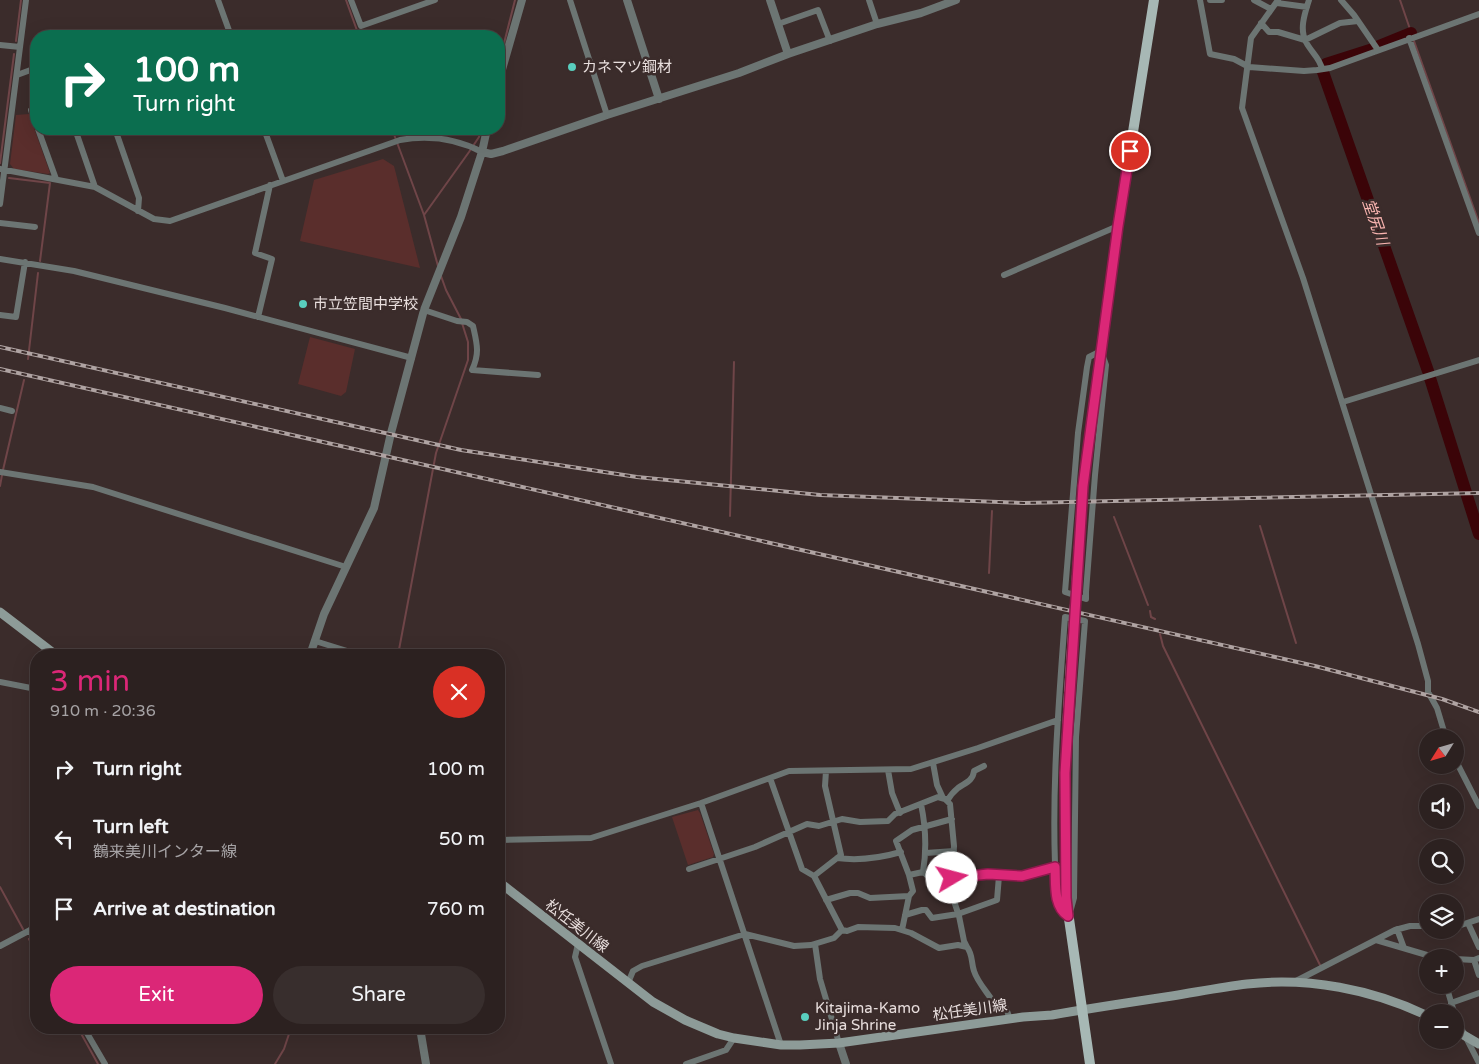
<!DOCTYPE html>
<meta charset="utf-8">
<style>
:root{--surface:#2c2120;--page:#382e2d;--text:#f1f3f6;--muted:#a6a3a5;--line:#483e3e;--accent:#db2777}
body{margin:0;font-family:"Varela Round","Noto Sans JP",sans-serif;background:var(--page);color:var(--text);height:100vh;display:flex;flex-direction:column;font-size:19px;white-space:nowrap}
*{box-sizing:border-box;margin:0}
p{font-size:16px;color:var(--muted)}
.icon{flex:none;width:28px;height:28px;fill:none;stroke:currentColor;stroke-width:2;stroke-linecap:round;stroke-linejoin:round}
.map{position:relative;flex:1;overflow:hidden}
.panel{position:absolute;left:30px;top:649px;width:475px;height:385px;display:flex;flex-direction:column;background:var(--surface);border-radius:20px;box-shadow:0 5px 20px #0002,0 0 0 1px var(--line)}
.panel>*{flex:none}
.top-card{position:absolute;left:30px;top:30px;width:475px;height:105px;border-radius:20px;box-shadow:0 5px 20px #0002,0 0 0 1px var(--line);background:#0b6e4f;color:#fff;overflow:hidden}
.needle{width:32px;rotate:233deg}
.fabs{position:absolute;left:1419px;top:729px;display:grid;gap:10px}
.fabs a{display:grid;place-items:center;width:45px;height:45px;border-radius:50%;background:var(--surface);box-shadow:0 5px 20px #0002,0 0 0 1px var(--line);font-size:25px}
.pin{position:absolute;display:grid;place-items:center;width:42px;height:42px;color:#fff;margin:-21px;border:2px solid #fff;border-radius:50%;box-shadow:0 1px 5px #0007}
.me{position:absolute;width:55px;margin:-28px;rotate:82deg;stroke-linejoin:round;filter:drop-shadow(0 0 4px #0008)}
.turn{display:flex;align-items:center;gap:18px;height:105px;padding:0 20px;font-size:22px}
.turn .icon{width:65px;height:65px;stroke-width:2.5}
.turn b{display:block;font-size:35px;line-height:42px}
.round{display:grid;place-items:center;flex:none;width:52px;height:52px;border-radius:26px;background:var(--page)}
.summary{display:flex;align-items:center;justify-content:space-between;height:85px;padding:0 20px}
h1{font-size:30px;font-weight:600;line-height:38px;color:var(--accent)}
.cta{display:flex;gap:10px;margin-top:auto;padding:10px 20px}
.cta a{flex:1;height:58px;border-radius:30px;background:var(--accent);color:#fff;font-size:20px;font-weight:600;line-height:58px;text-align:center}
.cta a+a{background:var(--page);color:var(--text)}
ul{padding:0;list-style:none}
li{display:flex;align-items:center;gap:15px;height:70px;padding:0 20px}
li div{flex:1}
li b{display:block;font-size:19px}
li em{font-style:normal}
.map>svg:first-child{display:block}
.green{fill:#5a2e2c}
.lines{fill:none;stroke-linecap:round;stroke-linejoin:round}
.stream{stroke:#6f4548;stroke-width:2}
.river{stroke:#3b0408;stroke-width:12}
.minor{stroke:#6c7573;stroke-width:6}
.tertiary{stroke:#6c7573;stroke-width:8}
.secondary{stroke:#8d9b98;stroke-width:9}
.primary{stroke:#a7b8b5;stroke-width:10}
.rail-casing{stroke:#afa3a2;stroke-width:4}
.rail{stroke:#3b2c2b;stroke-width:2;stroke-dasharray:5.5;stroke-linecap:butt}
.primary-bridge{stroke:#a7b8b5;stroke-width:10}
.route-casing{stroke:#8e194d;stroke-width:12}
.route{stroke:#db2777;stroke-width:9}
.poi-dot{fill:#59cebe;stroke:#3b2c2b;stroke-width:2}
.labels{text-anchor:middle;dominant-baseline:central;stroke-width:5;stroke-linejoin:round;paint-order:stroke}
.poi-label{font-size:15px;fill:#e8dedd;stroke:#3b2c2b;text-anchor:start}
.street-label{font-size:15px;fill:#e8dedd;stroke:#3b2c2b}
.water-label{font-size:16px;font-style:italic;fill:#f9b4b0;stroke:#3b2c2b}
</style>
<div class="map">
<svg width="1479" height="1064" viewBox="0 0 1479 1064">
<rect width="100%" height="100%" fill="#3b2c2b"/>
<path class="green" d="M29 114 50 173 48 174 14 169 10 164 16 115Z
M383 159 394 166 420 268 300 241 314 180Z
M310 337 355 349 346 392 341 396 298 384Z
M698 810 700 813 714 854 713 857 688 865 672 817Z"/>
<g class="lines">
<path class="stream" d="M346 0 359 36
M1400 0 1412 35
M16 41 21 0
M1414 41 1479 223
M499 63 515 0
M392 129 424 215 438 266
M0 163 14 54
M9 178 50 183 40 261
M424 215 469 152 479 137 481 129
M441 276 446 290 461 319
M28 359 38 273
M3 470 24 380
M0 486 2 475
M730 516 734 362
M1114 517 1148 605
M1260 526 1296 643
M989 573 992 511
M1150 611 1151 617 1155 619
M1160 634 1163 646 1320 965
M398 655 436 453 468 360V342L462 323
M0 887 23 929
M29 939 36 953
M78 1028 98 1064
M275 1064 284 1049 291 1028"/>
<path class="river" d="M1379 46 1411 33
M1326 64 1373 49
M1323 72 1428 371
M1430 378 1479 534"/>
<path class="minor" d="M218 0 231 36
M351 0 361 26 435 0
M570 0 607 115
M869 0 877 24
M1200 0 1210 54 1234 59 1249 67 1304 71 1317 70 1330 68 1479 14
M1210 0H1222
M1254 0 1271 9
M1278 0 1251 38 1242 108 1303 278 1418 644 1428 681V692L1437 708 1446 738
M1309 0C1305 13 1299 29 1306 42 1311 52 1320 58 1322 69
M1341 0 1354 15 1378 50
M1277 3 1307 7
M1261 23 1269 32H1278L1305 40 1340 23 1358 21
M778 24 818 10 830 41
M1409 38 1479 233
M0 45 20 47
M17 75 36 68
M36 108 31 110 36 125
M38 129 56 179
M75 129 95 187
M115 129 139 198 138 211
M264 129 283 181
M0 169 95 187 154 219 170 221 400 140C428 135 457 139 482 152
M0 204 26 0
M0 223 35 227
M0 259 74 271 225 308 412 358
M1004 275 1118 226
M424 310 457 321 467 322 473 326C477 344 480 353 472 370L538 375
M0 315 16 317 25 262
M258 317 272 259 255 253 270 185
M1101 351 1106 365 1095 475 1086 592V599L1065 592 1078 433 1087 367 1089 357Z
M1343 402 1479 360
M0 408 12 411
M0 472 93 487 346 567
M1065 617 1085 621 1076 737 1074 898 1069 916 1062 912 1057 901C1050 807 1058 711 1065 617Z
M315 641 360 655
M0 682 36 689
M1455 759 1479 806
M933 763 937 785 943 798
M888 770 892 793 900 813
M770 778 802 869 814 876 842 930
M947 801C950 796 953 792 958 788 965 783 973 781 974 771L984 766
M701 803 781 1045
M499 840 591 838 701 803 789 771 911 769 978 748 1058 720
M926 853 954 851
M837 858C859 861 880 858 901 852
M689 869 755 847 807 824 819 826 842 819 860 822 888 821 895 814 938 797 945 799 950 804 954 846 952 881 955 904 959 916 964 941 967 947
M923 872 927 875 952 878 988 874 1022 876 1055 867
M909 875 923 872C927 848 926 828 921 804
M814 876 841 855 825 786 826 771
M826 900 850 893H858L870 898 909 896
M905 915 922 910H926L932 918 958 914 997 900 999 876
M1468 923 1479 947
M1455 927 1479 919
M1397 929 1404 948
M30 930 36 941
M902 930 909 896 913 891 909 875 896 841 912 830 952 819
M1376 940 1437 958
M578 944 575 957 611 1064
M815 944 820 979 839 1043
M0 946 36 927
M1455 959 1474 960 1479 958
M1474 960 1479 975
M1294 982 1395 930 1410 926H1428
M628 983 633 971 642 966 745 934 794 946 811 945 834 938 842 930 847 931 858 927 895 928 911 933 939 948 958 945 967 947C973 955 971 962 974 971 977 981 986 991 992 1000L1004 1003 1010 1019
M1446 985 1454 1012
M1451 1003 1479 993
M1455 1016 1479 1063
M84 1028 105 1064
M686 1064 726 1050 734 1038"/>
<path class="tertiary" d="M627 0 659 99
M770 0 788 54
M499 80 522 0
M482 152 491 154 503 151 607 115 739 73 788 54 877 24 921 13 956 0
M310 655 324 614 374 508 391 433 424 310 461 217 482 152 487 129
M420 1028 426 1064
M839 1043 846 1064"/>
<path class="secondary" d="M0 612 56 655
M499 882 653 1002 685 1020 718 1034 734 1038 781 1045H800L839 1043 1023 1017 1052 1015C1092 1008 1132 1002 1172 996 1197 992 1222 987 1247 984 1308 977 1372 989 1428 1016
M1455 1030 1479 1044"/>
<path class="primary" d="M1083 486 1118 226 1154 0
M1069 692 1065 773 1066 898 1090 1064"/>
<g class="rail-casing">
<path id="rail" d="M0 347 461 450 637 477 820 495 1024 503 1479 493
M0 369 1315 666 1442 699 1479 712"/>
</g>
<use href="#rail" class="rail"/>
<path class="primary-bridge" d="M1069 692 1083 486"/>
</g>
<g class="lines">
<g class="route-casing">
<path id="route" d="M952 878 988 874 1022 876 1055 867C1056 884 1053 906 1068 916L1066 898 1065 773 1083 486 1118 226 1130 151"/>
</g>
<use href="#route" class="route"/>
</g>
<g class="poi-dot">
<circle cx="572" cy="67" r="5"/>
<circle cx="303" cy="304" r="5"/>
<circle cx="805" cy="1017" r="5"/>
</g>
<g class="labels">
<g class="poi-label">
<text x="582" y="67">カネマツ鋼材</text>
<text x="313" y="304">市立笠間中学校</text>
<text x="815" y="1008">Kitajima-Kamo<tspan x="815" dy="17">Jinja Shrine</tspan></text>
</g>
<g class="street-label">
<text transform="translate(577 926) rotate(38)">松任美川線</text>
<text transform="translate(970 1010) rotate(-8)">松任美川線</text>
</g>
<g class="water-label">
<text transform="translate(1375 222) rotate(71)">堂尻川</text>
</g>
</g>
</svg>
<div class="fabs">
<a><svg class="needle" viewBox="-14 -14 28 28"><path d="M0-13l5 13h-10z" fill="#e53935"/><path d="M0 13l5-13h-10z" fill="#a6a3a5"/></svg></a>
<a><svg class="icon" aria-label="sound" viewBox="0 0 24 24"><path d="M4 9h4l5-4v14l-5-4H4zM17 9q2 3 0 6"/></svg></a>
<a><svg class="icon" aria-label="search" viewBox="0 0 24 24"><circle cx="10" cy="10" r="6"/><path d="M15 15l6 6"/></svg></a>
<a><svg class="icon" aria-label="layers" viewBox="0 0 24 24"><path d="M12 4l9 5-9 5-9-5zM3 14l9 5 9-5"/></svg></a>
<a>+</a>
<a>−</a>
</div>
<div class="pin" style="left:1130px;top:151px;background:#d93025"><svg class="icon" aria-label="arrive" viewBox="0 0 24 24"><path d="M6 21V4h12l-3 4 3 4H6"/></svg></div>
<svg class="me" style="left:952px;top:878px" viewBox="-20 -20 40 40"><circle r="19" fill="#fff"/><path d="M0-13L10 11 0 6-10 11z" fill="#db2777"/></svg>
<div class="top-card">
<div class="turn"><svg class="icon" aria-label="right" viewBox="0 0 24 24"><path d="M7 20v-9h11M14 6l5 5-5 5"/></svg><div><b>100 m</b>Turn right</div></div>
</div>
<section class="panel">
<div class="summary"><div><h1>3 min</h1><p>910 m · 20:36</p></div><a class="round" style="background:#d93025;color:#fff"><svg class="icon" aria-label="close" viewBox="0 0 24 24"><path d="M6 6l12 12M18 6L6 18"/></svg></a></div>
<ul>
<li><svg class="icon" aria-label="right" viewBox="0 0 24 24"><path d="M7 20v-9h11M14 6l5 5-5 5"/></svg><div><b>Turn right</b></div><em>100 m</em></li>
<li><svg class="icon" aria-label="left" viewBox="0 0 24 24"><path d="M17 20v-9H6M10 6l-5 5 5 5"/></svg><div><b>Turn left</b><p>鶴来美川インター線</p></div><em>50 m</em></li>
<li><svg class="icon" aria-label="arrive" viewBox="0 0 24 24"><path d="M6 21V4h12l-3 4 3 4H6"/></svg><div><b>Arrive at destination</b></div><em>760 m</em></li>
</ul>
<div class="cta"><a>Exit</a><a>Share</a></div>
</section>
</div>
